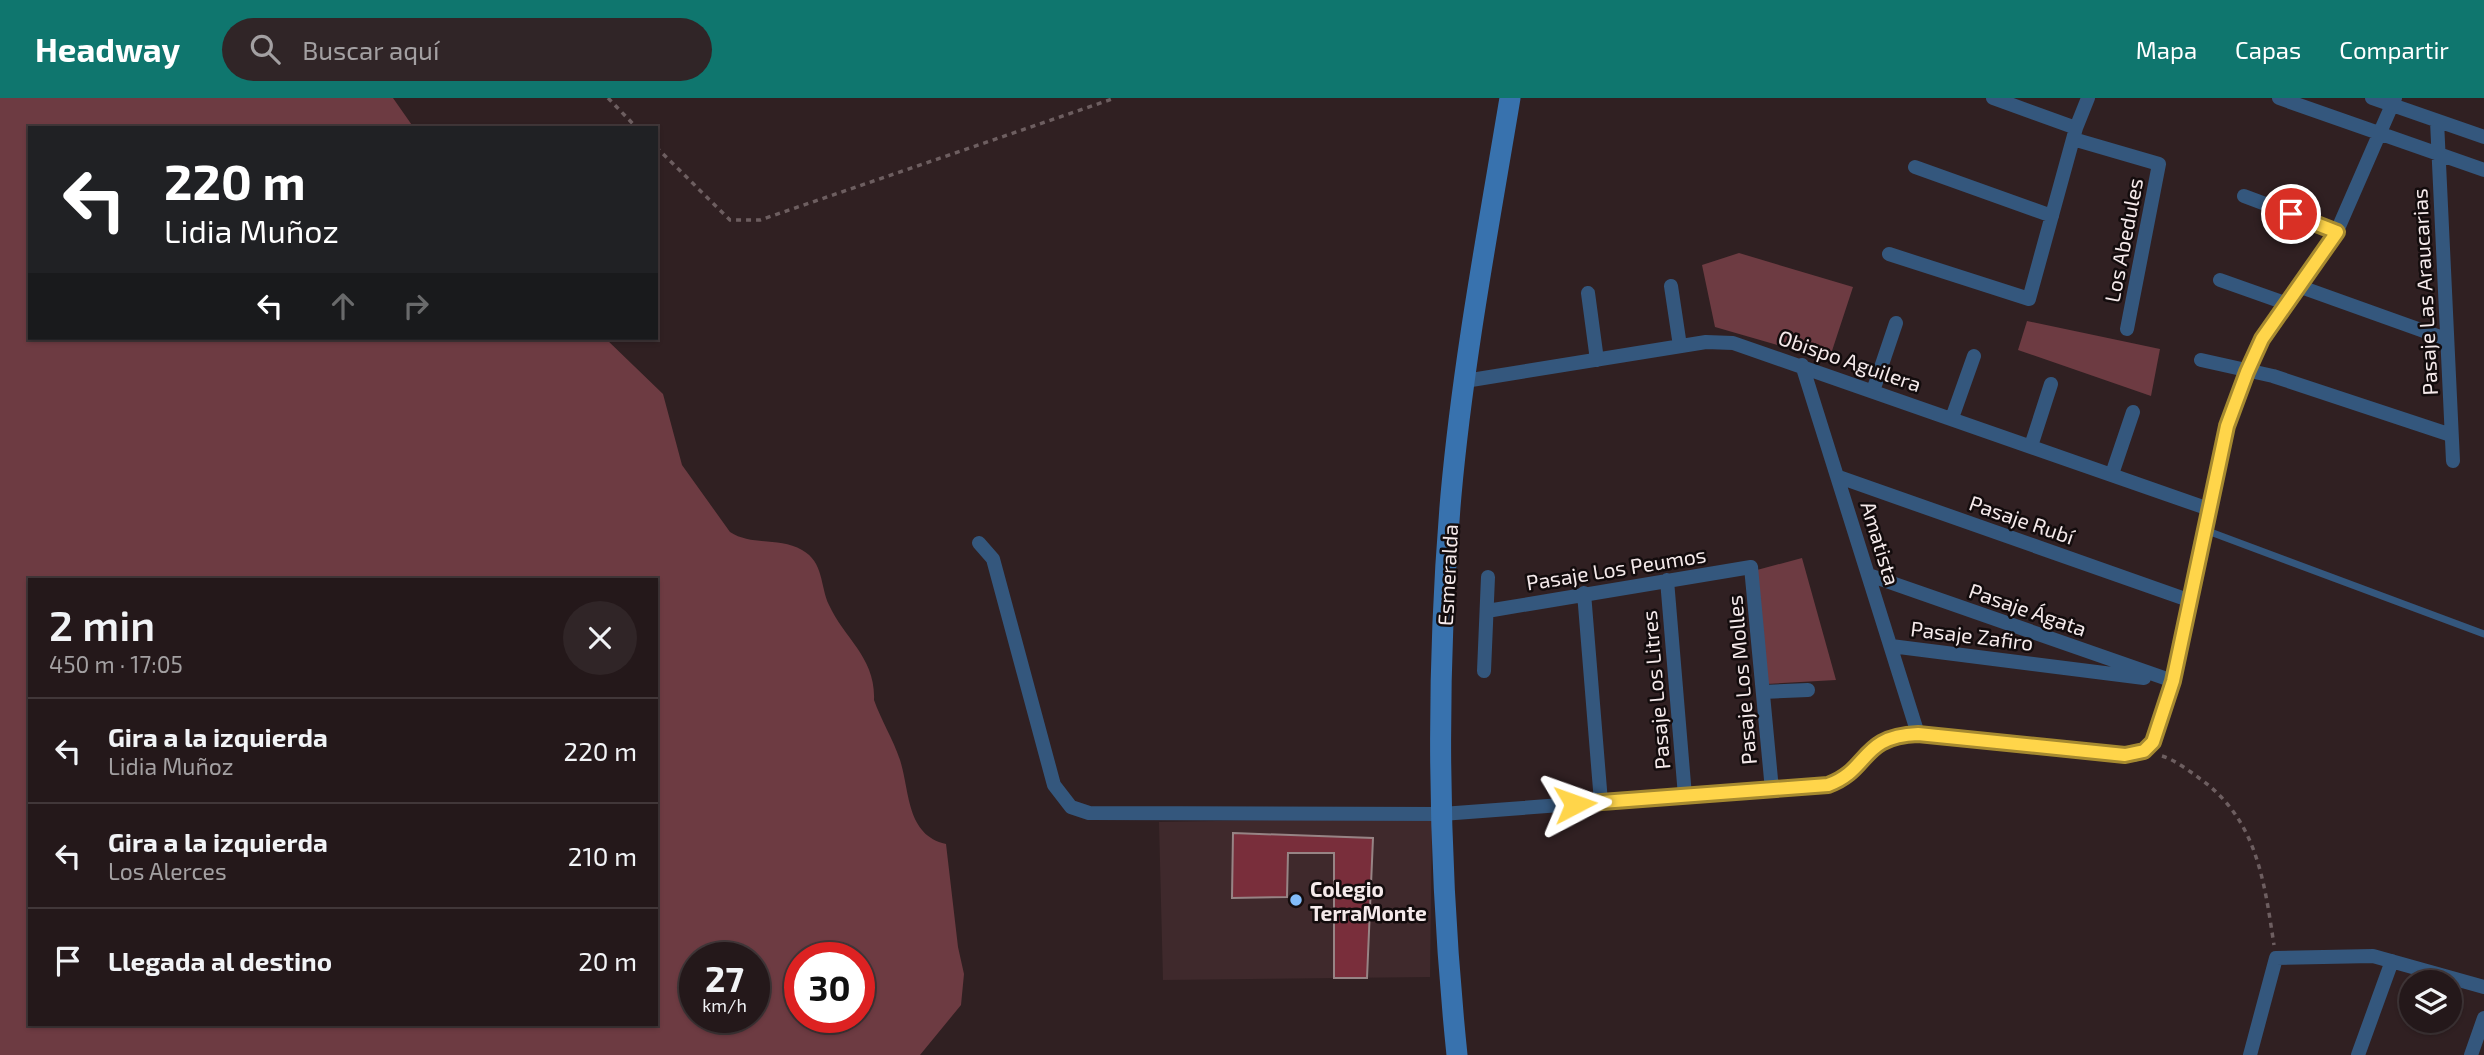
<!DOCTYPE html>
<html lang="es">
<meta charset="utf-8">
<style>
:root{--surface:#24181a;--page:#302527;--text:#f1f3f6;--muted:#a3a0a2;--line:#413739;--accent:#0f766e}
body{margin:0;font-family:"Exo 2",sans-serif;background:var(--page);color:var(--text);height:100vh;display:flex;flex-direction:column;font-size:26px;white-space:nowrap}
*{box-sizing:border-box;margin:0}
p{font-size:23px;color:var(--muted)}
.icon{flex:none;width:38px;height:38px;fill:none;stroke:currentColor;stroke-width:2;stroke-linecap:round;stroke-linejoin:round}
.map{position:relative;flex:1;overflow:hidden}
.sheet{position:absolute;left:28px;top:480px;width:630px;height:448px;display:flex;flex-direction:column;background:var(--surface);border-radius:0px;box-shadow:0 2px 5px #0004,0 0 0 2px var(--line)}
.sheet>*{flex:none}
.banner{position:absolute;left:28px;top:28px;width:630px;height:214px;border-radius:0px;box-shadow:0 2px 5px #0004,0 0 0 2px var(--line);background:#202124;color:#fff;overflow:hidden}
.buttons{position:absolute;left:2399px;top:872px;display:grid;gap:14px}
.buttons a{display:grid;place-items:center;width:63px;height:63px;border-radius:50%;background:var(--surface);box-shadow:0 2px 5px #0004,0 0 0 2px var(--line);font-size:35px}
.speed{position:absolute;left:679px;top:844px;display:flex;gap:14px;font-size:35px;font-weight:700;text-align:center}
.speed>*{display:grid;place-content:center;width:91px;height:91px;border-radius:50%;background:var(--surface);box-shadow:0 2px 5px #0004,0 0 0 2px var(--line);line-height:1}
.speed small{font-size:18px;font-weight:400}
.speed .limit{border:10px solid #d22;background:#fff;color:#111}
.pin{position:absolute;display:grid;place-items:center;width:60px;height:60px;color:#fff;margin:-30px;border:4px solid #fff;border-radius:50%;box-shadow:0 2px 7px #0007}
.me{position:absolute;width:77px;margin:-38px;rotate:86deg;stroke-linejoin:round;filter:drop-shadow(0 0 5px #0008)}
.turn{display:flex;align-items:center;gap:24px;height:147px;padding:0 21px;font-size:32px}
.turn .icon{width:91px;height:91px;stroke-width:2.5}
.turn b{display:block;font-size:49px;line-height:60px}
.lanes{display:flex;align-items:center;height:66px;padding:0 21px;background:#0003;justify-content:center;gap:35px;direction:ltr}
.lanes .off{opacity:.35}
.round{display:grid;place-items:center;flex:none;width:74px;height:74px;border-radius:37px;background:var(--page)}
.overview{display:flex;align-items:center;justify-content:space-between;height:119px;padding:0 21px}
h1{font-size:42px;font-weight:600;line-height:52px}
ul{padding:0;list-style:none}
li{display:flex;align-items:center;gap:21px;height:105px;padding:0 21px;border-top:2px solid var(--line)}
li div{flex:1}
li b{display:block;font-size:26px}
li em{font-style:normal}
header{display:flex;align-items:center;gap:42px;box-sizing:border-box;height:98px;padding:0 35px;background:var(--accent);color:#fff}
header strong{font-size:33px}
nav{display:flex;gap:38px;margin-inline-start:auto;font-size:24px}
.search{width:490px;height:63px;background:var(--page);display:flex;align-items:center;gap:18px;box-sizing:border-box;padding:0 24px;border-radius:38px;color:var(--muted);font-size:26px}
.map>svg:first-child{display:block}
.built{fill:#3f292c}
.green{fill:#6d3b42;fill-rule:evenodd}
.building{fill:#792e3b;stroke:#978485;stroke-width:2}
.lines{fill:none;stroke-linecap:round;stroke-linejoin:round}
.path{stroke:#6d5e60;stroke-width:3.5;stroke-dasharray:5 5;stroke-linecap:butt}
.lane{stroke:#34577d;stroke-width:7}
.street{stroke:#34577d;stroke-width:14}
.secondary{stroke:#3872ae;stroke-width:21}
.route-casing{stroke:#a68a30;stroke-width:18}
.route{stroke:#ffd54a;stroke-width:12}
.poi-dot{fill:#82bcfa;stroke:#130c0d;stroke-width:2.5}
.labels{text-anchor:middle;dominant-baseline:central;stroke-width:5;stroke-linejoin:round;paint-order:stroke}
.street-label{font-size:21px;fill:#f5eaeb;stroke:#130c0d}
.poi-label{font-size:21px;font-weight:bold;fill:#f5eaeb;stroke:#130c0d;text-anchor:start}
</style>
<header>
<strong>Headway</strong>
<div class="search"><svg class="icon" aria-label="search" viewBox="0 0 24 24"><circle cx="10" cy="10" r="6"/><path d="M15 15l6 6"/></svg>Buscar aquí</div>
<nav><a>Mapa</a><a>Capas</a><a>Compartir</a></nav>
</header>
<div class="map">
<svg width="2484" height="957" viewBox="0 0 2484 957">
<rect width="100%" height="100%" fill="#302022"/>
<path class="built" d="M1432 719 1430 879 1163 882 1159 724Z"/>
<path class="green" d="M0 0H393L414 30H30V240H605L663 296 682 367 730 434C751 448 779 439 802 452 824 464 820 488 829 507 844 540 876 560 874 602 881 622 893 641 900 662 910 693 906 737 946 746L958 849 964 876 961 907 920 957H0ZM656 481V926H30V481ZM695 859H754V919H695ZM859 859V919H800V859Z
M1739 155 1853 189 1829 262 1715 229 1702 167Z
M2027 223 2160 251 2151 298 2018 252Z
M1802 460 1836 582 1767 586 1757 472Z"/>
<path class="building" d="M1233 735 1373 740 1367 880H1334V755H1288L1287 799 1232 800Z"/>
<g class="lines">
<path class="path" d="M608 0 637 30
M656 49 730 122H760L1115 0
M2162 658C2175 662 2188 672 2199 680 2257 721 2264 782 2274 847"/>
<path class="lane" d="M2205 432 2484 536"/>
<path class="street" d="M1993 0 2076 30
M2279 0 2484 72
M2372 0 2484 39
M2437 23 2453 363
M2073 41 2159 66 2127 231
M1915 69 2052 118
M2244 98 2337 133
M1889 156 2029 201 2076 30 2088 0
M2220 182 2285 205
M1671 188 1680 248
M2298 188 2446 241
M1588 195 1597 262
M2201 262 2273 278 2451 337
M1802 267 1918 636
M1465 283 1706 244 1733 245 2209 411
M1873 293 1896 225
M1952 320 1974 258
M2031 348 2051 286
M2112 376 2133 314
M1839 379 2191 503
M979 445 993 461 1054 687 1071 709 1089 715 1442 716 1828 687C1870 672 1860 638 1918 636L2134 657 2144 653 2153 644 2173 583 2227 328 2247 274 2262 241 2337 133 2395 0
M1869 477 2173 583
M1667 482 1685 698
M1584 495 1601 704
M1487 513 1751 469 1772 692
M1891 548 2144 580
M1484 573 1488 479
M1763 594 1808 592
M2250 957 2276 860 2373 858 2484 889
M2358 957 2392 863
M2471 957 2484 920"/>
<path class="secondary" d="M1457 957C1438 772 1435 583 1451 397 1463 264 1488 132 1510 0"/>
</g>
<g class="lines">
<g class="route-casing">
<path id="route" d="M1575 706 1828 687C1870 672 1860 638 1918 636L2125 657 2144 653 2153 644 2173 583 2227 328 2247 274 2262 241 2337 134 2291 116"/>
</g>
<use href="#route" class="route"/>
</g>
<circle class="poi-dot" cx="1296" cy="802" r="7"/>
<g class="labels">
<g class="street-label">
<text transform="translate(2123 142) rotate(-79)">Los Abedules</text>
<text transform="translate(2424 194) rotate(-93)">Pasaje Las Araucarias</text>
<text transform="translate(1850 262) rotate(19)">Obispo Aguilera</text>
<text transform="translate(2022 421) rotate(19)">Pasaje Rubí</text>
<text transform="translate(1881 445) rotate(73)">Amatista</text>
<text transform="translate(1616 470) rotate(-9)">Pasaje Los Peumos</text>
<text transform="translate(1447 477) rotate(-87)">Esmeralda</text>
<text transform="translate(2028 511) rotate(19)">Pasaje Ágata</text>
<text transform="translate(1972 537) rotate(7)">Pasaje Zafiro</text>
<text transform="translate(1741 582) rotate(-95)">Pasaje Los Molles</text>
<text transform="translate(1655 592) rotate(-95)">Pasaje Los Litres</text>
</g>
<g class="poi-label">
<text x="1310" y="790">Colegio<tspan x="1310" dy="24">TerraMonte</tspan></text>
</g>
</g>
</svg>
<div class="buttons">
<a><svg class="icon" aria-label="layers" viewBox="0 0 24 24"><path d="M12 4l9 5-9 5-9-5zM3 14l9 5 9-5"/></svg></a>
</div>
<div class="speed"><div>27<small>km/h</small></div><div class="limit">30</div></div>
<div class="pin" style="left:2291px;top:116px;background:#d93025"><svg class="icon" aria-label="arrive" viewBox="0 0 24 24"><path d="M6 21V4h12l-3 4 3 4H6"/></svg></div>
<svg class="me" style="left:1575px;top:706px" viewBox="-20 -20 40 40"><path d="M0-17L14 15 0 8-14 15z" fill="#ffd54a" stroke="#fff" stroke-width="4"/></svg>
<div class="banner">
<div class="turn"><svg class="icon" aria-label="left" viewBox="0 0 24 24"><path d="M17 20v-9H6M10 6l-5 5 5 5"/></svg><div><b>220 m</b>Lidia Muñoz</div></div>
<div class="lanes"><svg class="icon" aria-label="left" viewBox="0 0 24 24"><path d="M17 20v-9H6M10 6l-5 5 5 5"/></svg><svg class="icon off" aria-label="ahead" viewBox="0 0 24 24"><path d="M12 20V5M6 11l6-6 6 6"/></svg><svg class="icon off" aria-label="right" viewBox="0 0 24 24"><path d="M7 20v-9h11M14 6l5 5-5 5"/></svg></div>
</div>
<section class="sheet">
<div class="overview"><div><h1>2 min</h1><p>450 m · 17:05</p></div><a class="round"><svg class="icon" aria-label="close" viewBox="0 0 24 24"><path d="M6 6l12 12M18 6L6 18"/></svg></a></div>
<ul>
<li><svg class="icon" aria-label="left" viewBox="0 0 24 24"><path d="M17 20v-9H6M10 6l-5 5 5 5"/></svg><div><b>Gira a la izquierda</b><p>Lidia Muñoz</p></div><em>220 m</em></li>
<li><svg class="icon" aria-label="left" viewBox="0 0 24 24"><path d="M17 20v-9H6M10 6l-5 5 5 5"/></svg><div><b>Gira a la izquierda</b><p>Los Alerces</p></div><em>210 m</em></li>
<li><svg class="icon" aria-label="arrive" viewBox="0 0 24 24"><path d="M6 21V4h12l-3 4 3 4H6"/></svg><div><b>Llegada al destino</b></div><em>20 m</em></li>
</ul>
</section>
</div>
